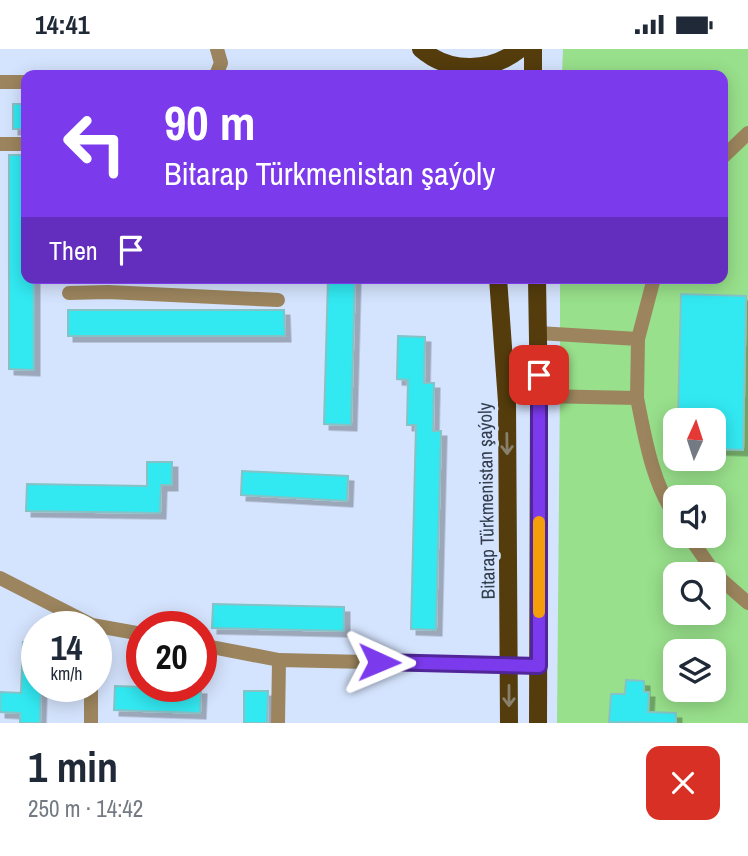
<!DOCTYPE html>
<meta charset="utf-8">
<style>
:root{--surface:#fff;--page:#f6f6f7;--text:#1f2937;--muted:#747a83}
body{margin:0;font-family:"Archivo Narrow",sans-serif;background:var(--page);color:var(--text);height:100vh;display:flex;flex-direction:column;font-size:26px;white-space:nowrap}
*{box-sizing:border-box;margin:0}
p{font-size:23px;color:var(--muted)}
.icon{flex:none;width:38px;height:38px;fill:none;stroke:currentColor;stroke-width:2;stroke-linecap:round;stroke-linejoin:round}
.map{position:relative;height:674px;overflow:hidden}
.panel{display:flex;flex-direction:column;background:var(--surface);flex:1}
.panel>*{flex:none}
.hud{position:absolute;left:21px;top:21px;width:707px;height:214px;border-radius:14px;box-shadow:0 4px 18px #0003;background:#7c3aed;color:#fff;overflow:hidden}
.needle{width:46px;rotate:3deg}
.tools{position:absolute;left:663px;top:359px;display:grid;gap:14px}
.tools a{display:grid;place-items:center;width:63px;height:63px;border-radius:14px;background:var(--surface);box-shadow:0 4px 18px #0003;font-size:35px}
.speed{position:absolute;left:21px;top:562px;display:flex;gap:14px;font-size:35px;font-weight:700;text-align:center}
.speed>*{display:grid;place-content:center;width:91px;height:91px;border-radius:50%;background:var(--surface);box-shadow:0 4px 18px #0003;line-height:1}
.speed small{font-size:18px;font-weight:400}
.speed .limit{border:10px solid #d22;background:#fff;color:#111}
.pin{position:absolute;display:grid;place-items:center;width:60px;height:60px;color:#fff;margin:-30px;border-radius:14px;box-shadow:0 4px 10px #0006}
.me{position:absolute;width:77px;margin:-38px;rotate:91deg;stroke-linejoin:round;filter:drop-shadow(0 0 5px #0008)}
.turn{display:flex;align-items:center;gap:24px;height:147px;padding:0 28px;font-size:32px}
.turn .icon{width:91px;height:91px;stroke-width:2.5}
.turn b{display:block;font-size:49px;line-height:60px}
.then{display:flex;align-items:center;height:66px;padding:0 28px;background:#0003;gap:14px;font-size:26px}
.round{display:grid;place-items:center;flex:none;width:74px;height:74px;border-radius:14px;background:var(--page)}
.headline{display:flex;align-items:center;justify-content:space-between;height:119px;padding:0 28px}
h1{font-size:42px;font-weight:700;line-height:52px}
.status{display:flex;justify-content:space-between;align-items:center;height:49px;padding:0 35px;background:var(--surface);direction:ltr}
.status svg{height:19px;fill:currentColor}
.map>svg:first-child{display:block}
.green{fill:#98e08b;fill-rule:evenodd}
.building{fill:#32e9f2;stroke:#84c2c6;stroke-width:2;filter:url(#shadow)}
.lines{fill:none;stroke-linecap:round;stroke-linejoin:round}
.minor{stroke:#9c855e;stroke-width:14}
.major{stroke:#543c0c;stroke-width:18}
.oneway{stroke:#887f6d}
.route-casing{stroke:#51269a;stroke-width:18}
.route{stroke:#7c3aed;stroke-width:12}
.slow{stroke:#f59e0b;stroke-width:12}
.labels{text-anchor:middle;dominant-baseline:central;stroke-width:7;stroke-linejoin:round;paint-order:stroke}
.street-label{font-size:19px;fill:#333d4d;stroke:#d5e4fe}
</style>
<div class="status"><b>14:41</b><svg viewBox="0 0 49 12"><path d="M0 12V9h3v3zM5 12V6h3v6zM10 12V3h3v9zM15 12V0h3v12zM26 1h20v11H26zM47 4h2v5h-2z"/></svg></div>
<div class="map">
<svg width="748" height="674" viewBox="0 0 748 674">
<defs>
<filter id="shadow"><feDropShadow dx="5.5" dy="5.5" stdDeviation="0" flood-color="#0004"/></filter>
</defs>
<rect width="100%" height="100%" fill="#d5e4fe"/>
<path class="green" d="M563 0H748V674H557L560 334 556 326 560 321V312L557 311 560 298V229H723V26H562ZM676 371H714V410H676ZM676 448H714V486H676ZM676 525H714V564H676ZM676 602H714V640H676Z"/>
<path class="building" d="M13 55H26V80H13Z
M9 106H26V229H34V321L9 320Z
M328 229H355L351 376 324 375Z
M681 245 746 247 743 401 714 400V371H678Z
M68 261H284L285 287H68Z
M398 287 425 288 424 334H434L433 382H441L436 581 411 580 416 376H407L408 331 397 330Z
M147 413H172V436H161L160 464 26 462 27 435 147 437Z
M242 422 348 427 347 452 241 446Z
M213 555 344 558V582L212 579Z
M23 593H37V637H41L40 674H20V664L0 663V643L21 644Z
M626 631 644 632V643H649L648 663 676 664V674L609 673 611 645H625Z
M115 637 201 640 200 664 114 661Z
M244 642H268L267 674H244Z"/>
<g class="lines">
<path class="minor" d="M216 26 221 14 217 0
M0 33H26
M0 95H26
M723 108 748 84
M69 244 108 243 278 251
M538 284 638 290 654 229
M539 347 637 349C645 388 652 434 676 468
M637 349 638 290
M688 486 716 526 748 554
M0 529 92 576 142 585
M201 596 279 611 539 617
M91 674V637
M278 674 279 611"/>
<path class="major" d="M421 0C450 25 491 23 520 0
M533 0V26
M498 229 507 353 509 674
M537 229 539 355 538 674"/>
</g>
<defs><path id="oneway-shaft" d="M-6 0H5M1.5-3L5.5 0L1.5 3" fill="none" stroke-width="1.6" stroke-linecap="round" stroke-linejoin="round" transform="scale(1.75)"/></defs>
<g class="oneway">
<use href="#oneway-shaft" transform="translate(507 395) rotate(89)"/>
<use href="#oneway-shaft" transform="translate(509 647) rotate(90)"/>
</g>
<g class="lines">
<g class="route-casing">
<path id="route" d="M379 613 539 617V326"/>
</g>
<use href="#route" class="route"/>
<path class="slow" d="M539 563V473"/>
</g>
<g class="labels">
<g class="street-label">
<text transform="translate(486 452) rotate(-91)">Bitarap Türkmenistan şaýoly</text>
</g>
</g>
</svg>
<div class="tools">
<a><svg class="needle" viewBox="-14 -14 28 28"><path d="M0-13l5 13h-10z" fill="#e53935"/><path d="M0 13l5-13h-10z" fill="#747a83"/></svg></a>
<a><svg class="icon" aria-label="sound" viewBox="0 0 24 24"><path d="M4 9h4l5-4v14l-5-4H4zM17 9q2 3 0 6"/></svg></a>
<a><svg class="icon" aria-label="search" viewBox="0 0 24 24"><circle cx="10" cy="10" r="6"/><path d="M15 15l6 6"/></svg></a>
<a><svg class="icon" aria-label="layers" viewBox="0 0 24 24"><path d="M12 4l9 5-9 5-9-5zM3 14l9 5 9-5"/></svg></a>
</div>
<div class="speed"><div>14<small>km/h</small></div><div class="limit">20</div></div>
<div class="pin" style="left:539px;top:326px;background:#d93025"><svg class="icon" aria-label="arrive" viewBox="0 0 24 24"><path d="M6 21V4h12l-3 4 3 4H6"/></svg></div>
<svg class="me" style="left:379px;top:613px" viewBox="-20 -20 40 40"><path d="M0-17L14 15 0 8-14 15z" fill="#7c3aed" stroke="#fff" stroke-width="4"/></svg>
<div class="hud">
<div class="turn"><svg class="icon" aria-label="left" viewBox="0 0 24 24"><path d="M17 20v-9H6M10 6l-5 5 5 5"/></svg><div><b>90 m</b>Bitarap Türkmenistan şaýoly</div></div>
<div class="then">Then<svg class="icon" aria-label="arrive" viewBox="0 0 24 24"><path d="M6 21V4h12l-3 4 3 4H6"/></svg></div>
</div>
</div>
<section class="panel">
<div class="headline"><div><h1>1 min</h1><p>250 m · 14:42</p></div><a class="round" style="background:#d93025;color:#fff"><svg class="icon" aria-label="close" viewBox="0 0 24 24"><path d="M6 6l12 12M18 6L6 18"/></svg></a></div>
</section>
